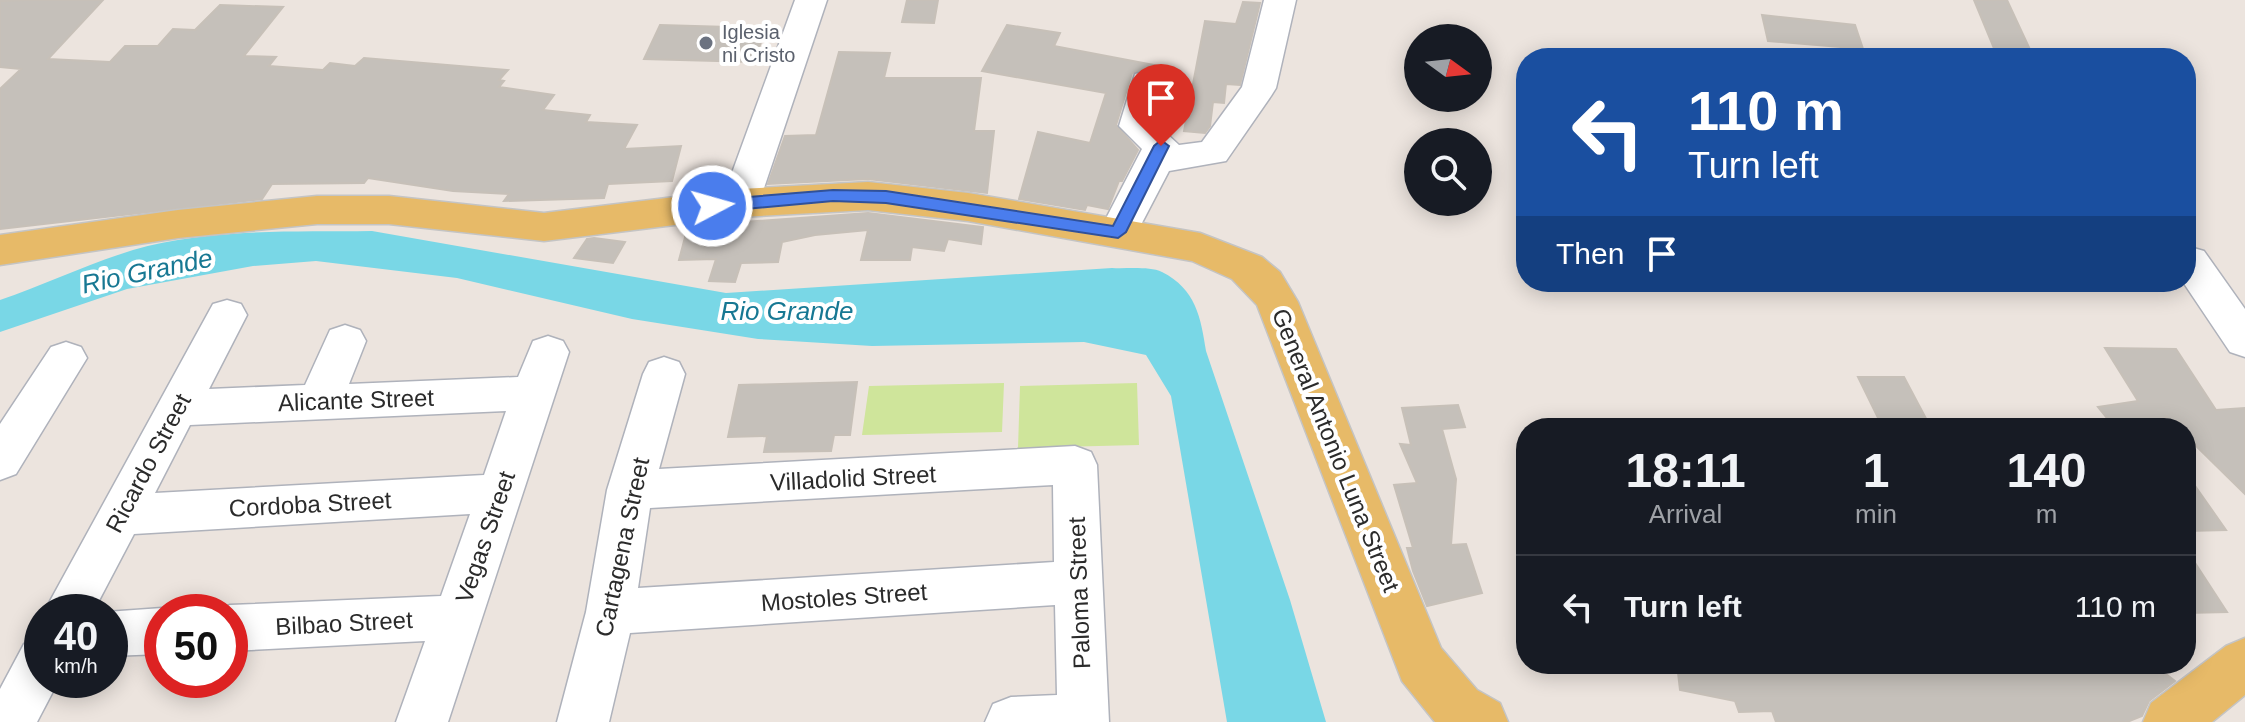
<!DOCTYPE html>
<style>
:root{--surface:#171b24;--page:#20242c;--text:#f1f3f6;--muted:#9ea1a6;--line:#363941}
body{margin:0;font-family:Arial,sans-serif;background:var(--page);color:var(--text);height:100vh;display:flex;flex-direction:column;font-size:30px;white-space:nowrap}
*{box-sizing:border-box;margin:0}
p{font-size:26px;color:var(--muted)}
.icon{flex:none;width:44px;height:44px;fill:none;stroke:currentColor;stroke-width:2;stroke-linecap:round;stroke-linejoin:round}
.map{position:relative;flex:1;overflow:hidden}
.sheet{position:absolute;left:1516px;top:418px;width:680px;height:256px;display:flex;flex-direction:column;background:var(--surface);border-radius:32px;box-shadow:0 4px 20px #0003}
.sheet>*{flex:none}
.hud{position:absolute;left:1516px;top:48px;width:680px;height:244px;border-radius:32px;box-shadow:0 4px 20px #0003;background:#1a4fa0;color:#fff;overflow:hidden}
.needle{width:52px;rotate:105deg}
.buttons{position:absolute;left:1404px;top:24px;display:grid;gap:16px}
.buttons a{display:grid;place-items:center;width:88px;height:88px;border-radius:50%;background:var(--surface);box-shadow:0 4px 20px #0003;font-size:40px}
.speed{position:absolute;left:24px;top:594px;display:flex;gap:16px;font-size:40px;font-weight:700;text-align:center}
.speed>*{display:grid;place-content:center;width:104px;height:104px;border-radius:50%;background:var(--surface);box-shadow:0 4px 20px #0003;line-height:1}
.speed small{font-size:20px;font-weight:400}
.speed .limit{border:12px solid #d22;background:#fff;color:#111}
.pin{position:absolute;display:grid;place-items:center;width:68px;height:68px;color:#fff;margin:-82px -34px;border-radius:50% 50% 50% 0;rotate:-45deg;box-shadow:0 0 8px #0007}
.pin .icon{rotate:45deg}
.me{position:absolute;width:88px;margin:-44px;rotate:84deg;stroke-linejoin:round;filter:drop-shadow(0 0 6px #0008)}
.turn{display:flex;align-items:center;gap:28px;height:168px;padding:0 40px;font-size:36px}
.turn .icon{width:104px;height:104px;stroke-width:2.5}
.turn b{display:block;font-size:56px;line-height:68px}
.then{display:flex;align-items:center;height:76px;padding:0 40px;background:#0003;gap:16px;font-size:30px}
.eta{display:flex;justify-content:space-evenly;align-items:center;height:136px;text-align:center}
.eta b{font-size:48px;font-weight:600;line-height:56px}
ul{padding:0;list-style:none}
li{display:flex;align-items:center;gap:24px;height:104px;padding:0 40px;border-top:2px solid var(--line)}
li div{flex:1}
li b{display:block;font-size:30px}
li em{font-style:normal}
.map>svg:first-child{display:block}
.pitch{fill:#cfe59b}
.water{fill:#79d7e6}
.building{fill:#c5c0ba;stroke:#c7c0b8;stroke-width:2}
.lines{fill:none;stroke-linecap:round;stroke-linejoin:round}
.minor-casing{stroke:#afb2bb;stroke-width:3}
.major-casing{stroke:#c4c4c4;stroke-width:3}
.minor{fill:#fff;fill-rule:evenodd}
.major{fill:#e7ba68;fill-rule:evenodd}
.route{fill:#4a7ded;stroke:#30519a;stroke-width:2}
.worship-dot{fill:#6b7280;stroke:#fff;stroke-width:3}
.labels{text-anchor:middle;dominant-baseline:central;stroke-width:8;stroke-linejoin:round;paint-order:stroke}
.far-worship-label{font-size:20px;fill:#5b616d;stroke:#fff;text-anchor:start}
.street-label{font-size:24px;fill:#2b2b2b;stroke:#fff}
.water-label{font-size:26px;font-style:italic;fill:#177893;stroke:#fff}
</style>
<div class="map">
<svg width="2245" height="722" viewBox="0 0 2245 722">
<rect width="100%" height="100%" fill="#ece4de"/>
<path class="pitch" d="M1004 383 1002 432 862 435 869 386Z
M1137 383 1139 445 1018 448 1020 386Z"/>
<path class="water" d="M372 231 726 293 1112 268C1126 269 1149 266 1162 272 1196 289 1201 318 1206 351L1290 600 1326 722H1227L1171 396 1146 355 1084 342 872 346 758 339 632 319 457 278 316 261 253 266 127 289 0 332V300C44 285 88 264 133 250 208 228 294 232 372 231Z"/>
<path class="building" d="M26 0H103L48 59 110 62 125 46H158L173 29 195 30 220 5 283 7 244 56 276 57 269 66 323 70 330 63 355 66 364 58 508 70 499 80 504 81 499 87 554 95 543 110 590 115 586 122 637 125 624 149 681 146 672 181 608 184 604 198 504 201 509 194 453 191 368 178 364 183 272 184 262 199 0 229V89L21 69 0 67V1Z
M907 0H938L934 23 902 22Z
M1974 0H2007L2034 58H1998Z
M1243 2 1260 3 1240 85 1226 84 1224 103 1213 102 1210 126 1205 133 1184 131 1205 21 1236 24Z
M1762 15 1855 25 1863 49 1768 41Z
M660 25 766 28 754 62 644 59Z
M1007 25 1060 33 1054 46 1175 69 1165 92 1167 80 1160 71 1146 68 1132 73 1116 125 1138 150 1122 181H1119L1108 209 1087 205 1085 210 1019 199 1038 132 1090 143 1106 93 982 71Z
M839 52 890 53 884 78H981L974 131H994L987 193 868 179 768 184 785 136 816 135Z
M868 213 983 227 981 244 948 239 944 251 912 247 910 260H861L868 230 815 235 782 242 778 262 741 263 735 282 709 281 716 259 679 260 688 226Z
M594 238 625 242 613 263 574 258 587 239Z
M2105 348 2176 349 2216 410 2245 408V494L2186 436V428H2178L2166 416 2152 428H2115L2098 407 2138 401Z
M1858 377H1904L1931 428H1883Z
M857 382 850 435H834L831 451 764 452 767 436 728 437 739 385Z
M1458 405 1465 427 1442 429 1456 479 1451 545 1466 544 1482 593 1427 606 1413 571 1407 548H1413L1394 485 1417 483 1400 444 1411 445 1402 408Z
M2186 473 2226 530 2186 531Z
M2186 549 2227 612 2186 613Z
M1677 664H1922L1924 667 2153 664 2175 681 2149 701 2142 716 2127 722H1776L1772 711 1739 712 1735 701 1680 690Z"/>
<g class="lines">
<g class="minor-casing">
<path id="minor" d="M795 0H827L759 203 753 212 740 216 727 212 721 203Z
M1264 0H1296L1276 88 1271 96 1226 161 1169 171 1132 242 1118 246 1104 242 1099 232 1142 149 1119 126 1135 74 1147 71 1159 74 1164 82 1155 123 1179 145 1202 142 1242 87Z
M2190 247 2204 251 2245 309V357L2230 352 2183 282 2186 248Z
M227 300 241 304 247 315 209 389 305 385 330 330 345 325 360 330 366 341 349 384 518 377 533 341 548 336 563 341 569 352 448 722H396L425 641 230 651V612H213L230 605 441 596 470 514 134 534 93 612H44L213 304ZM506 411 484 475 155 493 190 425Z
M66 342 81 347 87 358 16 474 0 480V424L51 347Z
M664 357 679 362 685 374 659 469 1075 446 1091 452 1097 465 1109 722H985L993 704 1011 697 1057 695 1055 605 630 633 609 722H557L586 612 607 490 643 374 649 362ZM1053 485 1054 562 638 588 650 508Z
M162 608 172 612H162V654L110 656V612H106Z
M42 638V680H59L37 722H0V689L24 644Z"/>
</g>
<g class="major-casing">
<path id="major" d="M868 182 968 193 1200 233 1262 257 1280 272 1298 302 1441 648 1477 690 1500 703 1508 722H1435L1402 681 1257 305 1232 279 1192 261 968 221 868 210 740 217 544 241 389 224H317L178 238 0 265V235L178 210 317 196H389L544 213 740 189Z
M2245 638V695L2212 722H2143L2151 703 2226 646Z"/>
</g>
<use href="#minor" class="minor"/>
<use href="#major" class="major"/>
</g>
<path class="route" d="M1161 140 1169 146 1126 232 1118 238 886 203 833 201 712 212 704 206 712 200 833 190 886 191 1113 226 1154 146Z"/>
<circle class="worship-dot" cx="706" cy="43" r="8"/>
<g class="labels">
<g class="far-worship-label">
<text x="722" y="32">Iglesia<tspan x="722" dy="23">ni Cristo</tspan></text>
</g>
<g class="street-label">
<text transform="translate(356 400) rotate(-2)">Alicante Street</text>
<text transform="translate(1336 450) rotate(68)">General Antonio Luna Street</text>
<text transform="translate(148 463) rotate(-62)">Ricardo Street</text>
<text transform="translate(853 478) rotate(-3)">Villadolid Street</text>
<text transform="translate(310 504) rotate(-3)">Cordoba Street</text>
<text transform="translate(485 537) rotate(-71)">Vegas Street</text>
<text transform="translate(622 547) rotate(-78)">Cartagena Street</text>
<text transform="translate(1079 593) rotate(-92)">Paloma Street</text>
<text transform="translate(844 597) rotate(-4)">Mostoles Street</text>
<text transform="translate(344 623) rotate(-3)">Bilbao Street</text>
</g>
<g class="water-label">
<text transform="translate(147 271) rotate(-12)">Rio Grande</text>
<text x="787" y="311">Rio Grande</text>
</g>
</g>
</svg>
<div class="buttons">
<a><svg class="needle" viewBox="-14 -14 28 28"><path d="M0-13l5 13h-10z" fill="#e53935"/><path d="M0 13l5-13h-10z" fill="#9ea1a6"/></svg></a>
<a><svg class="icon" aria-label="search" viewBox="0 0 24 24"><circle cx="10" cy="10" r="6"/><path d="M15 15l6 6"/></svg></a>
</div>
<div class="speed"><div>40<small>km/h</small></div><div class="limit">50</div></div>
<div class="pin" style="left:1161px;top:146px;background:#d93025"><svg class="icon" aria-label="arrive" viewBox="0 0 24 24"><path d="M6 21V4h12l-3 4 3 4H6"/></svg></div>
<svg class="me" style="left:712px;top:206px" viewBox="-20 -20 40 40"><circle r="17" fill="#4a7ded" stroke="#fff" stroke-width="3"/><path d="M0-11L8 9 0 5-8 9z" fill="#fff"/></svg>
<div class="hud">
<div class="turn"><svg class="icon" aria-label="left" viewBox="0 0 24 24"><path d="M17 20v-9H6M10 6l-5 5 5 5"/></svg><div><b>110 m</b>Turn left</div></div>
<div class="then">Then<svg class="icon" aria-label="arrive" viewBox="0 0 24 24"><path d="M6 21V4h12l-3 4 3 4H6"/></svg></div>
</div>
<section class="sheet">
<div class="eta">
<div><b>18:11</b><p>Arrival</p></div>
<div><b>1</b><p>min</p></div>
<div><b>140</b><p>m</p></div>
</div>
<ul>
<li><svg class="icon" aria-label="left" viewBox="0 0 24 24"><path d="M17 20v-9H6M10 6l-5 5 5 5"/></svg><div><b>Turn left</b></div><em>110 m</em></li>
</ul>
</section>
</div>
